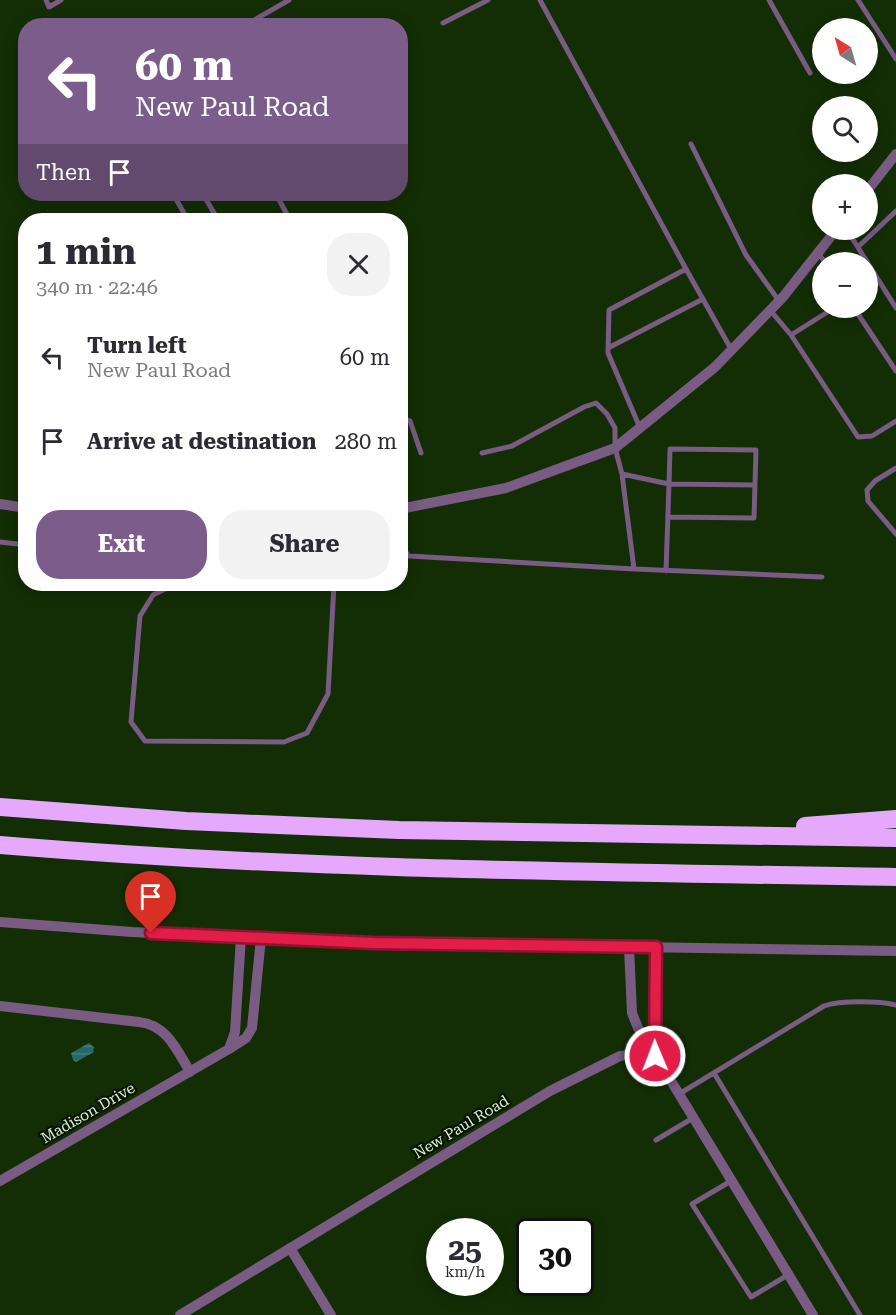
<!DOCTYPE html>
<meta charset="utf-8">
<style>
:root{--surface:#fff;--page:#f2f2f3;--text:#2b2b33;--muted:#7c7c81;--accent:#7b5c8a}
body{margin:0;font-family:"Roboto Serif",serif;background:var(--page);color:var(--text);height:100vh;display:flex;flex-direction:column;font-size:22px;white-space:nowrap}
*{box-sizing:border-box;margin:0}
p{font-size:20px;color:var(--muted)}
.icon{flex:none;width:33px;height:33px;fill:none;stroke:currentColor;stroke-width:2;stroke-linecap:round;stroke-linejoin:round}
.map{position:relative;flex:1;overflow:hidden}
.panel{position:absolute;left:18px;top:213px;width:390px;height:378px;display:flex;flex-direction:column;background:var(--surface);border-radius:24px;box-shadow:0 3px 15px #0003}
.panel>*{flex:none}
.guide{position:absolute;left:18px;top:18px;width:390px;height:183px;border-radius:24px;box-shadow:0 3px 15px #0003;background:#7b5c8a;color:#fff;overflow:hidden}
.needle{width:39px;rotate:323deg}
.fabs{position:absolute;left:812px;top:18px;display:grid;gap:12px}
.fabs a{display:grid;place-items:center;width:66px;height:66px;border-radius:50%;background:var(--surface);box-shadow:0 3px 15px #0003;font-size:30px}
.speed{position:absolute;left:426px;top:1218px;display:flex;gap:12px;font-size:30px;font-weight:700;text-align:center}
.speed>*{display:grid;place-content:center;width:78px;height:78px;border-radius:50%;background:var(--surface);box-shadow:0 3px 15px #0003;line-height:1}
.speed small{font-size:15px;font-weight:400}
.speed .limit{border:3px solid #111;border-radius:9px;background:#fff;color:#111}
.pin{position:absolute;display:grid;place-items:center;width:51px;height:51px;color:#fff;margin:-62px -26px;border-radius:50% 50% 50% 0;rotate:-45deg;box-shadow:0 0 6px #0007}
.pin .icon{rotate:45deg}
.me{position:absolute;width:66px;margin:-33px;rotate:359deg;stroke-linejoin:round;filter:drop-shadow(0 0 4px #0008)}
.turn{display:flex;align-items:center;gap:21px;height:126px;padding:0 18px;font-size:27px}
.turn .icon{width:78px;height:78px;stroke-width:2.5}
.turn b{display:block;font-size:42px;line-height:51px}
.then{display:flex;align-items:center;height:57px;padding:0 18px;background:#0003;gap:12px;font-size:22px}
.round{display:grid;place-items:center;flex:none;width:63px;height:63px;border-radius:24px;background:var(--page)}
.headline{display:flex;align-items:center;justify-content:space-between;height:102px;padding:0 18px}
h1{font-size:36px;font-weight:700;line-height:45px}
.primary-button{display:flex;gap:12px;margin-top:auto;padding:12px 18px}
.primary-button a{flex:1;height:69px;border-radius:24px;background:var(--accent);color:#fff;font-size:24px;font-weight:700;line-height:69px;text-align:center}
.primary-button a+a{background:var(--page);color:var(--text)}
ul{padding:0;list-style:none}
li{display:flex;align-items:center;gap:18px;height:84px;padding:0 18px}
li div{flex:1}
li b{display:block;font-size:22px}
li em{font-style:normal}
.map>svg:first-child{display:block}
.water{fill:url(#water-rules)}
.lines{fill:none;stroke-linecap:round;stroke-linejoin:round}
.lane{stroke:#795b84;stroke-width:5}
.street{stroke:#795b84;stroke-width:10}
.highway{stroke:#e6a8fc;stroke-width:18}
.route-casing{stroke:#92132f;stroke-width:15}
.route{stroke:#e11d48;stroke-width:10}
.labels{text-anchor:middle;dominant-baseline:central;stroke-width:4.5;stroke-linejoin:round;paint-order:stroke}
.street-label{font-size:15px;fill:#dbf1d3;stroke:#061401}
</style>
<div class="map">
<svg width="896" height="1315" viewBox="0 0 896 1315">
<defs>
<pattern id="water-rules" width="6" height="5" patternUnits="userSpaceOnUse" patternTransform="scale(1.5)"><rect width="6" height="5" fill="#266869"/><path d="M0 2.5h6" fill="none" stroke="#457e7e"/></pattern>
</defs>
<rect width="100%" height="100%" fill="#132e05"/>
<path class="water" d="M89 1043 95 1048 93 1049 94 1052 76 1062 73 1060 71 1053Z"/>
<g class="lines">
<path class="lane" d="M46 0 49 7 61 0
M540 0 686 269
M769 0 810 73
M858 0 896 59
M443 23 488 0
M244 26 289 0
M691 144 746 255 779 301
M173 194 188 220
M203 194 218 220
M276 194 290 220
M847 230 896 308
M858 247 896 211
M818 253 825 262
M854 308 896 371
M770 310 791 335 858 437 872 436 896 421
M791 335 834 308
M608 348 703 299
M400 418 410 421 421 453
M640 428 608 353 609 310 686 269 731 349
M896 468 875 481 867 490 868 501 896 534
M622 474 669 484 666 571
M668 517 754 518 756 450 670 449 669 484 755 485
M0 542 26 545
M400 545 409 556 634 569 622 474 615 448V428L607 414 596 403 584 407 512 446 482 453
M634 569 822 577
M181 584H175L153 595 140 616 131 722 145 741 284 742 307 733 328 694 334 584
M714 1073 860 1315
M679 1094 824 1006C840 1000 880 1001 896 1005
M656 1140 693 1118
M731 1181 692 1204 751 1297 788 1275"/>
<path class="street" d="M867 191 896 154
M0 504 26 508
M400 509 506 488 615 448 715 367 783 297 836 230
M0 922 132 932 374 943 896 951
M241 937 235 1032 229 1049 246 1038 252 1028 261 938
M629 947 632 1013 638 1028 655 1056 656 947
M0 1006 139 1022C167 1025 177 1050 190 1072
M0 1181 229 1049
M290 1248 331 1315
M180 1315 550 1091 620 1056 636 1054 655 1056 659 1061 813 1315"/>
<path class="highway" d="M0 807 186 821 399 830 896 838
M805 826 896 819
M0 845C298 870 597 872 896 877"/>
</g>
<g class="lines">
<g class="route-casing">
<path id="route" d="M151 933 374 943 656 947 655 1056"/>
</g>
<use href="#route" class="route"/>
</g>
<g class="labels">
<g class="street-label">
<text transform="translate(88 1113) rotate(-30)">Madison Drive</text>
<text transform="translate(461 1127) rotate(-31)">New Paul Road</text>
</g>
</g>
</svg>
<div class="fabs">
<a><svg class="needle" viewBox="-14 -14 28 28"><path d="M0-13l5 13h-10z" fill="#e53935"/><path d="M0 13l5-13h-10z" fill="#7c7c81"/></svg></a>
<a><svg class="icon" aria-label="search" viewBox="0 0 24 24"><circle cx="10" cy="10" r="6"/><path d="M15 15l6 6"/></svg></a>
<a>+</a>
<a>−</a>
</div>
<div class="speed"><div>25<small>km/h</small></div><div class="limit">30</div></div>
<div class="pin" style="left:151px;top:933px;background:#d93025"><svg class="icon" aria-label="arrive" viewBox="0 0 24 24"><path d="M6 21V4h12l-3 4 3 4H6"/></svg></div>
<svg class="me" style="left:655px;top:1056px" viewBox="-20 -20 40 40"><circle r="17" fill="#e11d48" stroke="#fff" stroke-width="3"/><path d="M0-11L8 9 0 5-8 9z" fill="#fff"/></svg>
<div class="guide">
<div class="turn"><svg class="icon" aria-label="left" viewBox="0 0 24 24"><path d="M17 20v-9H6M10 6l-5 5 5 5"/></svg><div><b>60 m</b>New Paul Road</div></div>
<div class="then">Then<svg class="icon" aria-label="arrive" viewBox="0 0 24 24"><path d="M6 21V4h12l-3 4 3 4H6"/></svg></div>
</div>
<section class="panel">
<div class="headline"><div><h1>1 min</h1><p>340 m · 22:46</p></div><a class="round"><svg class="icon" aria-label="close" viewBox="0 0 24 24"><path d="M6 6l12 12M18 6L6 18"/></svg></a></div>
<ul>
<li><svg class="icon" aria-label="left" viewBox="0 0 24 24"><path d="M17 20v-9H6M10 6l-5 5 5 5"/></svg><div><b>Turn left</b><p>New Paul Road</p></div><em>60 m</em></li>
<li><svg class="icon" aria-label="arrive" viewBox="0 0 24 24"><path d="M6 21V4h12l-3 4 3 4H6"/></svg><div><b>Arrive at destination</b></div><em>280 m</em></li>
</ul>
<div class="primary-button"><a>Exit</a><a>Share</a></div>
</section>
</div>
